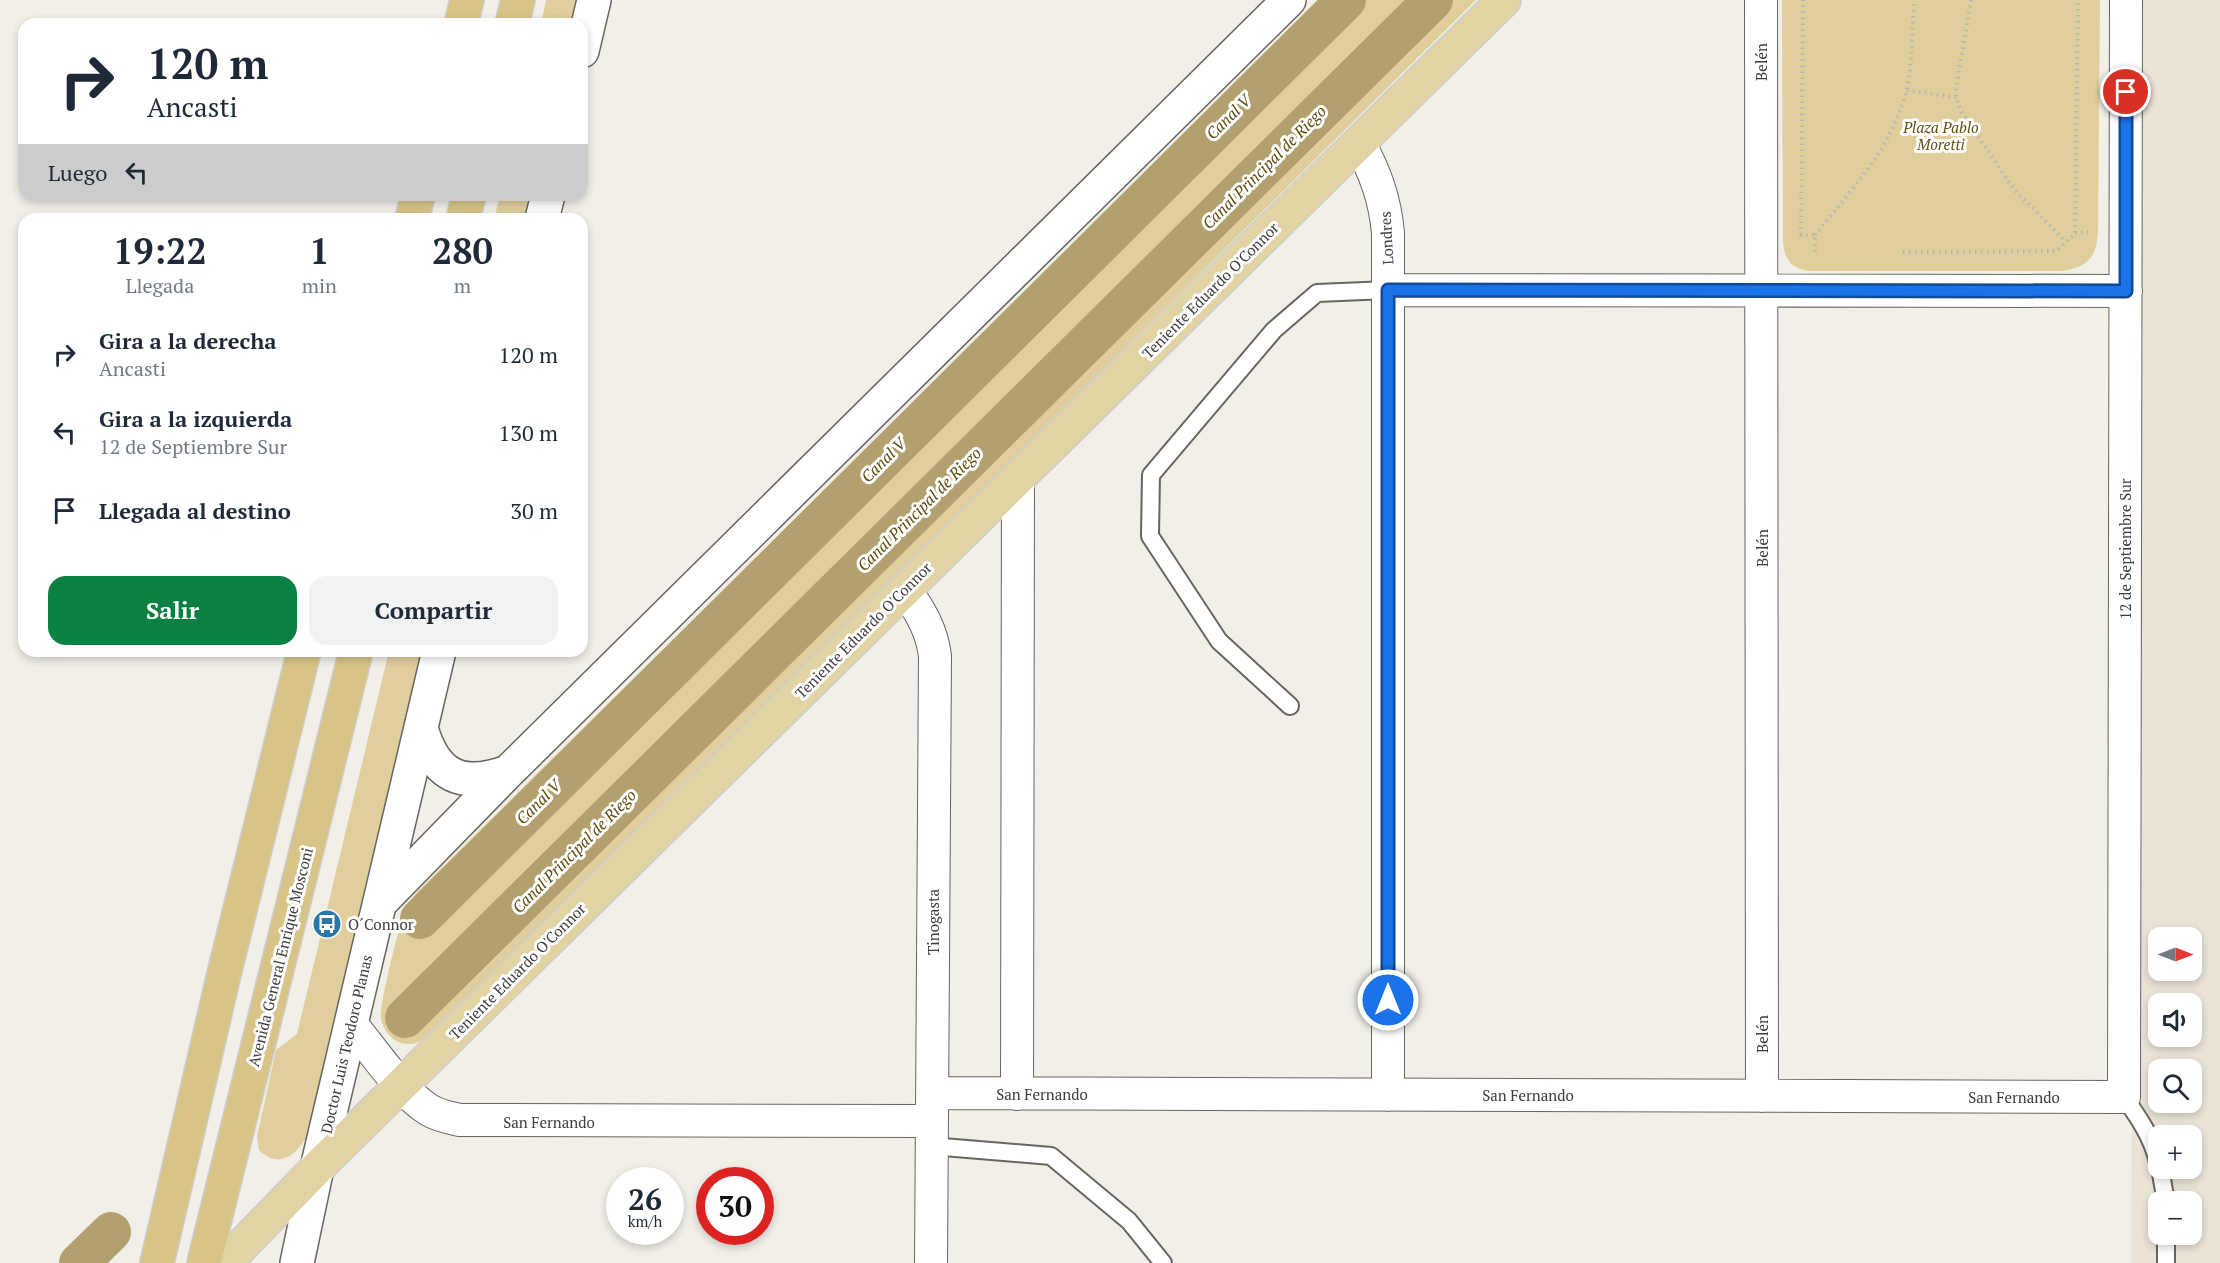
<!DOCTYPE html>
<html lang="es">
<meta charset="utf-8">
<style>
:root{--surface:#fff;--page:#f2f2f3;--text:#1f2937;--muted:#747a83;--accent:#0b8043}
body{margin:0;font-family:"PT Serif",serif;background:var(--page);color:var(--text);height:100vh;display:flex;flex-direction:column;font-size:22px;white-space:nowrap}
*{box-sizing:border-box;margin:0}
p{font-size:20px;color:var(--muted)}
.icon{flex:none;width:33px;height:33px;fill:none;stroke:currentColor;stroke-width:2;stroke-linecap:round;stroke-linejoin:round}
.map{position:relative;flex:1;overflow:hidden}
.drawer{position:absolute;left:18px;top:213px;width:570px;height:444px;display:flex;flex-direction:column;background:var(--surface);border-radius:18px;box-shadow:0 3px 9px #0003}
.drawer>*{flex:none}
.top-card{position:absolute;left:18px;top:18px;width:570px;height:183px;border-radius:18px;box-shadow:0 3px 9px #0003;background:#fff;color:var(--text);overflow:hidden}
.needle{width:39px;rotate:90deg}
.buttons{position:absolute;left:2148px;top:927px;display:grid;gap:12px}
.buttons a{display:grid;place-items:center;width:54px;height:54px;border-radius:12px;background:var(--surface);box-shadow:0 3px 9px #0003;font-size:30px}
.speed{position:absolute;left:606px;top:1167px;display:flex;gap:12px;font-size:30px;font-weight:700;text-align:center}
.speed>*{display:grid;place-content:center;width:78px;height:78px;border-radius:50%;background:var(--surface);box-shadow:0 3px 9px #0003;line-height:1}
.speed small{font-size:15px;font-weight:400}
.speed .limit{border:9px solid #d22;background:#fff;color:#111}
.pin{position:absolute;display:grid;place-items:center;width:51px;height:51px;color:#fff;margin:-26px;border:3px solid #fff;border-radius:50%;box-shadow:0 2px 6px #0007}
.me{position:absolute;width:66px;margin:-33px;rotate:0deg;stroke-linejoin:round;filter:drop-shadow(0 0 4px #0008)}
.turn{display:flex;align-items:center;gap:21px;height:126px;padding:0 30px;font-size:27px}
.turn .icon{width:78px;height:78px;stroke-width:2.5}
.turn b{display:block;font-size:42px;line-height:51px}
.then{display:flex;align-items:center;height:57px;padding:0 30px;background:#0003;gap:12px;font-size:22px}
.eta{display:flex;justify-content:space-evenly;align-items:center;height:102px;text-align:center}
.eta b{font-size:36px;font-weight:600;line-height:42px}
.cta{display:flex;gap:12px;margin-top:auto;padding:12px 30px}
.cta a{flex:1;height:69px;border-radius:18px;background:var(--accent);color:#fff;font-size:24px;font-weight:600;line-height:69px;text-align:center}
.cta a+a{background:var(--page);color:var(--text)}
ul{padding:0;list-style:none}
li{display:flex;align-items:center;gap:18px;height:78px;padding:0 30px}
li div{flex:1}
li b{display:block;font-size:22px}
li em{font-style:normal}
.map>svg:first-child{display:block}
.built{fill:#e9e4d6;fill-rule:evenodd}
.green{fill:#e0ce9c}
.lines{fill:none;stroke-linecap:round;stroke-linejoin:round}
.canal{stroke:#b2a16f;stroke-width:40}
.service-casing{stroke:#676560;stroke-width:20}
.minor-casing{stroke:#676560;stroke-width:34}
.tertiary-casing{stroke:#676560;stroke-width:36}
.primary-casing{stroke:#cdcdcc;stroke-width:36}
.trunk-casing{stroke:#cdcdcc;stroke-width:36}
.path{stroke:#b8b6b0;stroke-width:4;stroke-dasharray:1.5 4.5;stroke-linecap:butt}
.service{stroke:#fff;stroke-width:16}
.minor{stroke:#fff;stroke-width:32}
.tertiary{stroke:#fff;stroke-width:33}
.primary{stroke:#e2d3a4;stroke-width:33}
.trunk{stroke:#d8c486;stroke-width:33}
.route-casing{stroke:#114b97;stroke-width:15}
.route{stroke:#1a73e8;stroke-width:10}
.labels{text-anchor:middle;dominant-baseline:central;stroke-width:6;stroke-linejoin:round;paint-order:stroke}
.street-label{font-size:15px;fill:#3e3d3a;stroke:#fff}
.park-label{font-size:15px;font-style:italic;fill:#624f12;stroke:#fff}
.poi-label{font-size:15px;fill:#3e3d3a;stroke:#fff;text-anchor:start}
.water-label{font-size:16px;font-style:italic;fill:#5e4c0d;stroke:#fff}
</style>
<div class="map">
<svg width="2220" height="1263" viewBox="0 0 2220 1263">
<rect width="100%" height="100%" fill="#f1efe8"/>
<path class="built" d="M2138 0H2220V1263H2131ZM2158 938H2192V970H2158ZM2158 1004H2192V1036H2158ZM2158 1070H2192V1102H2158ZM2158 1136H2192V1168H2158ZM2158 1202H2192V1234H2158Z"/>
<path class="green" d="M546 0H577L571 24H541Z
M1321 0H1476L431 1035C423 1042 412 1046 401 1043 391 1040 383 1029 381 1019 379 1005 399 927 405 911 408 904 412 898 417 892Z
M1782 0H2100L2098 232C2096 259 2087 268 2060 271H1810C1791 269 1784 259 1783 241Z
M500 195H530L524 219H494Z
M389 651H423L309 1132C299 1153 280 1171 259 1150L257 1136 276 1050 297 1034Z"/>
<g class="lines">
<path class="canal" d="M420 919 1346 0
M405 1018 1433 0
M79 1263 111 1232"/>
<g class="service-casing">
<path id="service" d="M1290 706 1219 641 1150 536 1151 475 1274 330 1317 293 1388 290
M2124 1097C2139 1118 2152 1137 2158 1162
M931 1146 1051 1156 1129 1221 1163 1263
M2160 1168 2166 1202
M2166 1263V1234"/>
</g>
<g class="minor-casing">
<path id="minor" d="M1761 0 1762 1096
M1359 143C1375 172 1385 199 1388 233V1095
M1388 290 2126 291
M905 589C920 611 932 630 935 656L931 1263
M351 1024C374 1051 399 1091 429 1110 439 1116 450 1118 460 1120L931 1121
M932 1093 2124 1097 2126 0
M1017 1094 1018 479"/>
</g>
<g class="tertiary-casing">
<path id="tertiary" d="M582 51 594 0
M542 219 548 195
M421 728C435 776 461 789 508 772
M380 903 508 772 1289 0
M297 1263 317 1168 439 651"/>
</g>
<g class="primary-casing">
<path id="primary" d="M225 1263 317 1168 1504 0"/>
</g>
<g class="trunk-casing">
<path id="trunk" d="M461 24 467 0
M512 24 518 0
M412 219 418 195
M463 219 469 195
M157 1263 224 974 304 651
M204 1263 356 651"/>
</g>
<path class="path" d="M1971 0 1956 88V97L1960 110 2013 188 2066 242
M1907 90 1956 97
M2075 233 2089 232
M1800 235H1815V254
M1801 235 1803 0
M1815 235C1851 190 1894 146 1907 88 1913 59 1912 29 1914 0
M1903 252 2057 251 2075 233 2078 0"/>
<use href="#service" class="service"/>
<use href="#minor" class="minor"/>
<use href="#tertiary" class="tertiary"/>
<use href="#primary" class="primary"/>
<use href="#trunk" class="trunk"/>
</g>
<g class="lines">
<g class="route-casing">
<path id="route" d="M1388 1000V290L2126 291V92"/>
</g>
<use href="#route" class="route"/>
</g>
<defs>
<g id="bus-disc" transform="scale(1.5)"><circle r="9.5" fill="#2977a9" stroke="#fff"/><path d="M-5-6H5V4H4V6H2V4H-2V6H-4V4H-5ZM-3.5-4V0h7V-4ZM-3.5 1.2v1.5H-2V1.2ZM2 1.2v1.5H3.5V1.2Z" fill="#fff"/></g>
</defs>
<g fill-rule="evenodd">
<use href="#bus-disc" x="327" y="924"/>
</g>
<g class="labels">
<g class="street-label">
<text transform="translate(1761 62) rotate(-90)">Belén</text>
<text transform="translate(1386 238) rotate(-93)">Londres</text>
<text transform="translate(1210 290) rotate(-45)">Teniente Eduardo O'Connor</text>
<text transform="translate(1762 548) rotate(-90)">Belén</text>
<text transform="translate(2125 549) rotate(-90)">12 de Septiembre Sur</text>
<text transform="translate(863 630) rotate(-45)">Teniente Eduardo O'Connor</text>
<text transform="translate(933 922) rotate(-90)">Tinogasta</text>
<text transform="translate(280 957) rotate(-76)">Avenida General Enrique Mosconi</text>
<text transform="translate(517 971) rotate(-45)">Teniente Eduardo O'Connor</text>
<text transform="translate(1762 1034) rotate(-90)">Belén</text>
<text transform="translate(346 1044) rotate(-77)">Doctor Luis Teodoro Planas</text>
<text x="1042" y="1094">San Fernando</text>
<text x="1528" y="1095">San Fernando</text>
<text x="2014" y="1097">San Fernando</text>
<text x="549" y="1122">San Fernando</text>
</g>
<g class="park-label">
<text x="1941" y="127">Plaza Pablo<tspan x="1941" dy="17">Moretti</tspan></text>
</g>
<g class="poi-label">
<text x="348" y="924">O´Connor</text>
</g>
<g class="water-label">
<text transform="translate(1228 117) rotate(-45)">Canal V</text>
<text transform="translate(1264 167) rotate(-45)">Canal Principal de Riego</text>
<text transform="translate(883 460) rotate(-45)">Canal V</text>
<text transform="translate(919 509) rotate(-45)">Canal Principal de Riego</text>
<text transform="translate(538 802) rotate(-45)">Canal V</text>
<text transform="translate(574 851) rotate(-45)">Canal Principal de Riego</text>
</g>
</g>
</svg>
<div class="buttons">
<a><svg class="needle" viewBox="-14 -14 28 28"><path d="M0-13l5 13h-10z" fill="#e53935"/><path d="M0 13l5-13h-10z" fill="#747a83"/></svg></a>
<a><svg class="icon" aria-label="sound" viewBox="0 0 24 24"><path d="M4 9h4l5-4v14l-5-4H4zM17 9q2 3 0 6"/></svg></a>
<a><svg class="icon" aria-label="search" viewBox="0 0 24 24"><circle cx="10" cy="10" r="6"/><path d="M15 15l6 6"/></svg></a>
<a>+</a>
<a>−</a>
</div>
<div class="speed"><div>26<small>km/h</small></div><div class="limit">30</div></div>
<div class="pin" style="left:2126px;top:92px;background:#d93025"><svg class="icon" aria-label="arrive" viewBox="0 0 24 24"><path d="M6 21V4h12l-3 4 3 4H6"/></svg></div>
<svg class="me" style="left:1388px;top:1000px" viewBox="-20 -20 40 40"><circle r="17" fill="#1a73e8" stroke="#fff" stroke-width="3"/><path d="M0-11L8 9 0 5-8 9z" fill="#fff"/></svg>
<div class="top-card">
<div class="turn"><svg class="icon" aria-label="right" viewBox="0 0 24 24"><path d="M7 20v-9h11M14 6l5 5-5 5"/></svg><div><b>120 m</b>Ancasti</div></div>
<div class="then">Luego<svg class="icon" aria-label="left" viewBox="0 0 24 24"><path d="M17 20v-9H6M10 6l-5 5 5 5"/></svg></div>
</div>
<section class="drawer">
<div class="eta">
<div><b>19:22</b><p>Llegada</p></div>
<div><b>1</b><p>min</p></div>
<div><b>280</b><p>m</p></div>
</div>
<ul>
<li><svg class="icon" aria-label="right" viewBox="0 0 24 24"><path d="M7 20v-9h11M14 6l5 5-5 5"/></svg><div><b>Gira a la derecha</b><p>Ancasti</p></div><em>120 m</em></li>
<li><svg class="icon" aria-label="left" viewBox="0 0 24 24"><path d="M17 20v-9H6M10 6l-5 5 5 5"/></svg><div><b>Gira a la izquierda</b><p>12 de Septiembre Sur</p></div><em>130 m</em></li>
<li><svg class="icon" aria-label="arrive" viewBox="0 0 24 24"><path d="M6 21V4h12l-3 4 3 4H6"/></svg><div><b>Llegada al destino</b></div><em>30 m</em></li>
</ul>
<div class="cta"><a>Salir</a><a>Compartir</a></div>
</section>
</div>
